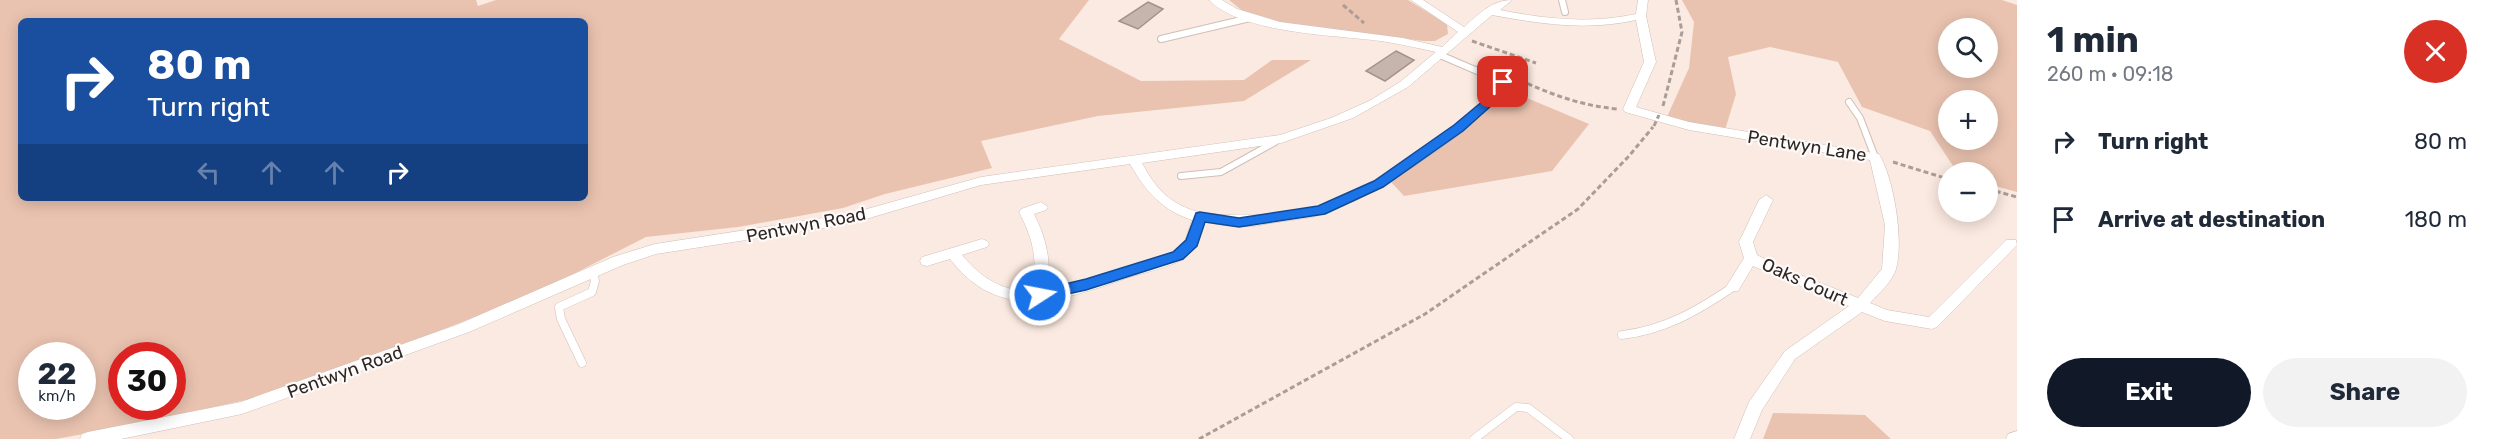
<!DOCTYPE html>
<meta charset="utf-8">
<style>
:root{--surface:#fff;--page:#f2f2f3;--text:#1f2937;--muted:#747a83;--accent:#111827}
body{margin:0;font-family:Rubik,sans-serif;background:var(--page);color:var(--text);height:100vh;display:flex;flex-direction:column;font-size:22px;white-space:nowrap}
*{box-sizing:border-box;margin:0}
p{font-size:20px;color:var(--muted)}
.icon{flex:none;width:33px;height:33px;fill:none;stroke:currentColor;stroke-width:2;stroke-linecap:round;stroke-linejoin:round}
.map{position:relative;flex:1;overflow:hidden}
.sheet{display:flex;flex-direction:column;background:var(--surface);width:480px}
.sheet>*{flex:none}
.banner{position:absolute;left:18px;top:18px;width:570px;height:183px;border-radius:9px;box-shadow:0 3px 15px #0003;background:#1a4fa0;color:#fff;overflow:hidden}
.fabs{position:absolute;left:1938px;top:18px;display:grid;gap:12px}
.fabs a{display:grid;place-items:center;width:60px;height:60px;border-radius:50%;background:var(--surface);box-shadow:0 3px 15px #0003;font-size:30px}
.speed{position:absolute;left:18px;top:342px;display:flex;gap:12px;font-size:30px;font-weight:700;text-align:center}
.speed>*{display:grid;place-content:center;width:78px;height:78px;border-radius:50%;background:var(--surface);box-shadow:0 3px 15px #0003;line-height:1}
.speed small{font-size:15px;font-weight:400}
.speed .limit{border:9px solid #d22;background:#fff;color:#111}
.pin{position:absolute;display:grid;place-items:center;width:51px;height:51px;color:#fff;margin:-26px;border-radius:12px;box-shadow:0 3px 9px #0006}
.me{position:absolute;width:66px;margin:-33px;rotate:79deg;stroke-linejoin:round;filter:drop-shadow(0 0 4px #0008)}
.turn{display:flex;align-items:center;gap:21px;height:126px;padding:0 30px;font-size:27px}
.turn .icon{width:78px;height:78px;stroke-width:2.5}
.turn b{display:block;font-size:42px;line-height:51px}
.lanes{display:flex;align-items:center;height:57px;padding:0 30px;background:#0003;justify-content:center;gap:30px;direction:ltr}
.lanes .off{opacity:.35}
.round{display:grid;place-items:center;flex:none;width:63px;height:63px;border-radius:32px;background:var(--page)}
.summary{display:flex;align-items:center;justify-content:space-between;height:102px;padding:0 30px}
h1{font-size:36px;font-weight:700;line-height:45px}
.button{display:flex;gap:12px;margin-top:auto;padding:12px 30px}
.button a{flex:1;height:69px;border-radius:36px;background:var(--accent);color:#fff;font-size:24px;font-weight:700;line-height:69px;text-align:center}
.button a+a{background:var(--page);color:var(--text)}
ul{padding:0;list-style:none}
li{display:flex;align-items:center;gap:18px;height:78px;padding:0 30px}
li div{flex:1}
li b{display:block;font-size:22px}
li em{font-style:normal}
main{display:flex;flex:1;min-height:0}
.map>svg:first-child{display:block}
.green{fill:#eac3b0;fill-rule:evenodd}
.building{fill:#c6b5ad;stroke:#a2928a;stroke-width:1.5}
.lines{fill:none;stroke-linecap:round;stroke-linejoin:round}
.lane-far1-casing{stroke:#d0bfb7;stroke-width:8}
.lane-casing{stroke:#d0bfb7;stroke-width:9}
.street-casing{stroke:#d0bfb7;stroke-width:1}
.path{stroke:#aa9d96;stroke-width:3;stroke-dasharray:5 3;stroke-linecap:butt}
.lane-far1{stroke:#fff;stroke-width:6}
.lane{stroke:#fff;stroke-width:8}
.street{fill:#fff;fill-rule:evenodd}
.path-bridge{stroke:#aa9d96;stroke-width:3;stroke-dasharray:5 3;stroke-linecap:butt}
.route{fill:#1a73e8;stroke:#114b97;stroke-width:1.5}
.labels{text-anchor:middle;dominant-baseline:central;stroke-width:4.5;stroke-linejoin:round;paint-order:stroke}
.street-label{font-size:18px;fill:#2c2623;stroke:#fefaf9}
</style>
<main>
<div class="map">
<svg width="2017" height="439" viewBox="0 0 2017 439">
<rect width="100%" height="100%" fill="#fbeae1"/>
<path class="green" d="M0 0H476L478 6 496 0H1089L1059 39 1141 81 1244 80 1272 60H1311L1244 101 1098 116 981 141 992 168 885 194 843 208 738 227 646 237 538 292 373 357 246 400 122 427 56 439H0ZM21 21H585V198H21ZM32 356H82V406H32ZM122 356H172V406H122Z
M1229 0H1408L1447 24 1448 34 1435 41H1424L1283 24 1245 13Z
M1682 0H2002L2017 5V192L1988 184V172H1957L1930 131 1862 107 1838 62 1770 47 1728 57 1736 94 1725 130 1666 119 1689 68 1694 22ZM1948 28H1988V68H1948ZM1948 100H1988V140H1948Z
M1511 88 1522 96 1589 124 1552 171 1404 196 1391 182 1451 139Z
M1773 413 1865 415 1891 439H1763Z"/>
<path class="building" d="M1148 2 1163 9 1138 29 1119 21Z
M1396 51 1414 60 1385 81 1366 71Z"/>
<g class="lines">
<g class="lane-far1-casing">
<path id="lane-far1" d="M1562 0 1565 12
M1161 39 1250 18
M1849 102 1860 118 1875 157
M1181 176 1221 172 1275 142
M1352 198C1395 177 1480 124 1503 82L1440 55"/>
</g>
<g class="lane-casing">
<path id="lane" d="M1264 220 1312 213 1355 196
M1622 335C1665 330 1697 311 1733 287
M582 363 561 319 559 307 592 292 595 281 593 272
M1474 439 1516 407 1528 408 1569 439"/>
</g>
<g class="street-casing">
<path id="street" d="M1209 0H1222L1237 9 1280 22 1403 38 1442 47 1458 32 1411 0H1423L1464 27C1479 14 1492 0 1512 0L1500 10C1546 19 1589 24 1636 14L1638 0H1648L1646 16 1656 62 1636 107 1689 122 1879 154C1894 179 1904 241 1896 269 1893 281 1878 294 1870 303L1887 310 1929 317 2006 240H2016L2017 245 1937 327 1932 329 1885 321 1862 312 1795 359 1762 410 1750 439H1734L1749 402 1785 351 1849 306 1753 266 1738 291H1728L1726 287 1744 258 1739 242 1759 200 1766 195 1773 200 1753 242 1757 255 1778 266 1858 298 1882 269 1885 225 1870 160 1689 130 1625 112 1623 109 1644 62 1636 20C1587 31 1541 24 1492 15L1408 87 1353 118 1281 143 1142 163C1150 178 1160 193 1175 202 1203 220 1233 213 1263 215 1269 216 1268 216 1271 220 1262 231 1219 225 1205 222L1196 246 1184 259C1166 268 1146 272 1127 278 1062 301 999 323 950 259L927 266 922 265 920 261 922 257 982 239 987 241 989 244 987 247 962 255C981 278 1003 292 1033 291 1037 258 1034 241 1019 212L1021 209 1041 202 1048 207 1046 210 1034 214C1047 240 1051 261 1048 290L1078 283 1170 254 1185 241 1192 220C1162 210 1146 192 1130 164L981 185 849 224 656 254 623 265 469 332 242 414 121 439H80L82 434 88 432 241 402 459 324 613 257 655 244 849 214 981 177 1280 135 1331 118 1371 100 1400 82 1436 52C1418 48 1400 44 1381 41 1336 35 1242 34 1209 0Z
M2017 431V439H2006L2008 434Z"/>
</g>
<path class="path" d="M1343 5 1364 23
M1472 41 1536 63
M1513 77C1547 93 1581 106 1618 109
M1663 106 1682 32 1676 0
M1893 162 1948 179
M1988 189 2017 197
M1199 439 1425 314 1578 209 1629 156 1653 127"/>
<use href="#lane-far1" class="lane-far1"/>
<use href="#lane" class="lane"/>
<use href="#street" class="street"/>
<path class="path-bridge" d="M1654 126 1659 115"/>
</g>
<path class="route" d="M1503 78 1507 79 1508 86 1492 105 1463 131 1383 187 1325 214 1239 227 1205 222 1197 246 1183 259 1086 290 1040 300 1035 299 1033 295 1035 291 1040 290 1086 279 1173 252 1186 240 1196 213 1200 212 1239 218 1318 206 1374 181 1454 125 1484 100 1496 86 1498 79Z"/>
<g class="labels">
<g class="street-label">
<text transform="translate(1807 146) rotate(9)">Pentwyn Lane</text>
<text transform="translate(806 225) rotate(-11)">Pentwyn Road</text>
<text transform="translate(1805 282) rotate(24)">Oaks Court</text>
<text transform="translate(345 372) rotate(-20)">Pentwyn Road</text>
</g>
</g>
</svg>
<div class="fabs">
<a><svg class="icon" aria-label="search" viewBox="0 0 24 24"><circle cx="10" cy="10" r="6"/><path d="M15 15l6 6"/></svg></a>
<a>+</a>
<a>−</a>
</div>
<div class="speed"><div>22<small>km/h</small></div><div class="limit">30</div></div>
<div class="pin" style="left:1503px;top:82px;background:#d93025"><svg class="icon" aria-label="arrive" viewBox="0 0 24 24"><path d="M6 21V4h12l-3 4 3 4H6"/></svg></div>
<svg class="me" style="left:1040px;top:295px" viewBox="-20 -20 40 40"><circle r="17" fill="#1a73e8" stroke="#fff" stroke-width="3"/><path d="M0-11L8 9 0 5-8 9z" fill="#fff"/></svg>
<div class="banner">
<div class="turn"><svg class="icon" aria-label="right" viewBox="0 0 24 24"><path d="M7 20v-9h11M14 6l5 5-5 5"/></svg><div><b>80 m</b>Turn right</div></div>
<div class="lanes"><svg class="icon off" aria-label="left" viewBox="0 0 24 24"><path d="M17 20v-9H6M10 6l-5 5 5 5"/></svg><svg class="icon off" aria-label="ahead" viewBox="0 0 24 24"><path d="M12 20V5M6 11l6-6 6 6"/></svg><svg class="icon off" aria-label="ahead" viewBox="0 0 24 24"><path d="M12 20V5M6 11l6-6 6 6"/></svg><svg class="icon" aria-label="right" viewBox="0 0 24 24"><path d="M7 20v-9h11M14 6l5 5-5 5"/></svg></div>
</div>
</div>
<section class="sheet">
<div class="summary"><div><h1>1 min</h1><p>260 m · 09:18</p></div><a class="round" style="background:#d93025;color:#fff"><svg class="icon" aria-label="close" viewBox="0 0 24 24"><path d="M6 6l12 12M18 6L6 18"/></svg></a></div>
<ul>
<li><svg class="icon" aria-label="right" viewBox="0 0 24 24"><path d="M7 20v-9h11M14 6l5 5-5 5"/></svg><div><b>Turn right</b></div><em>80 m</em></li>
<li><svg class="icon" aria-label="arrive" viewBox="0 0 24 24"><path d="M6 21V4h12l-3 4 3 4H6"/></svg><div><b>Arrive at destination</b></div><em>180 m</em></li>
</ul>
<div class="button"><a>Exit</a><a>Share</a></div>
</section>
</main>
